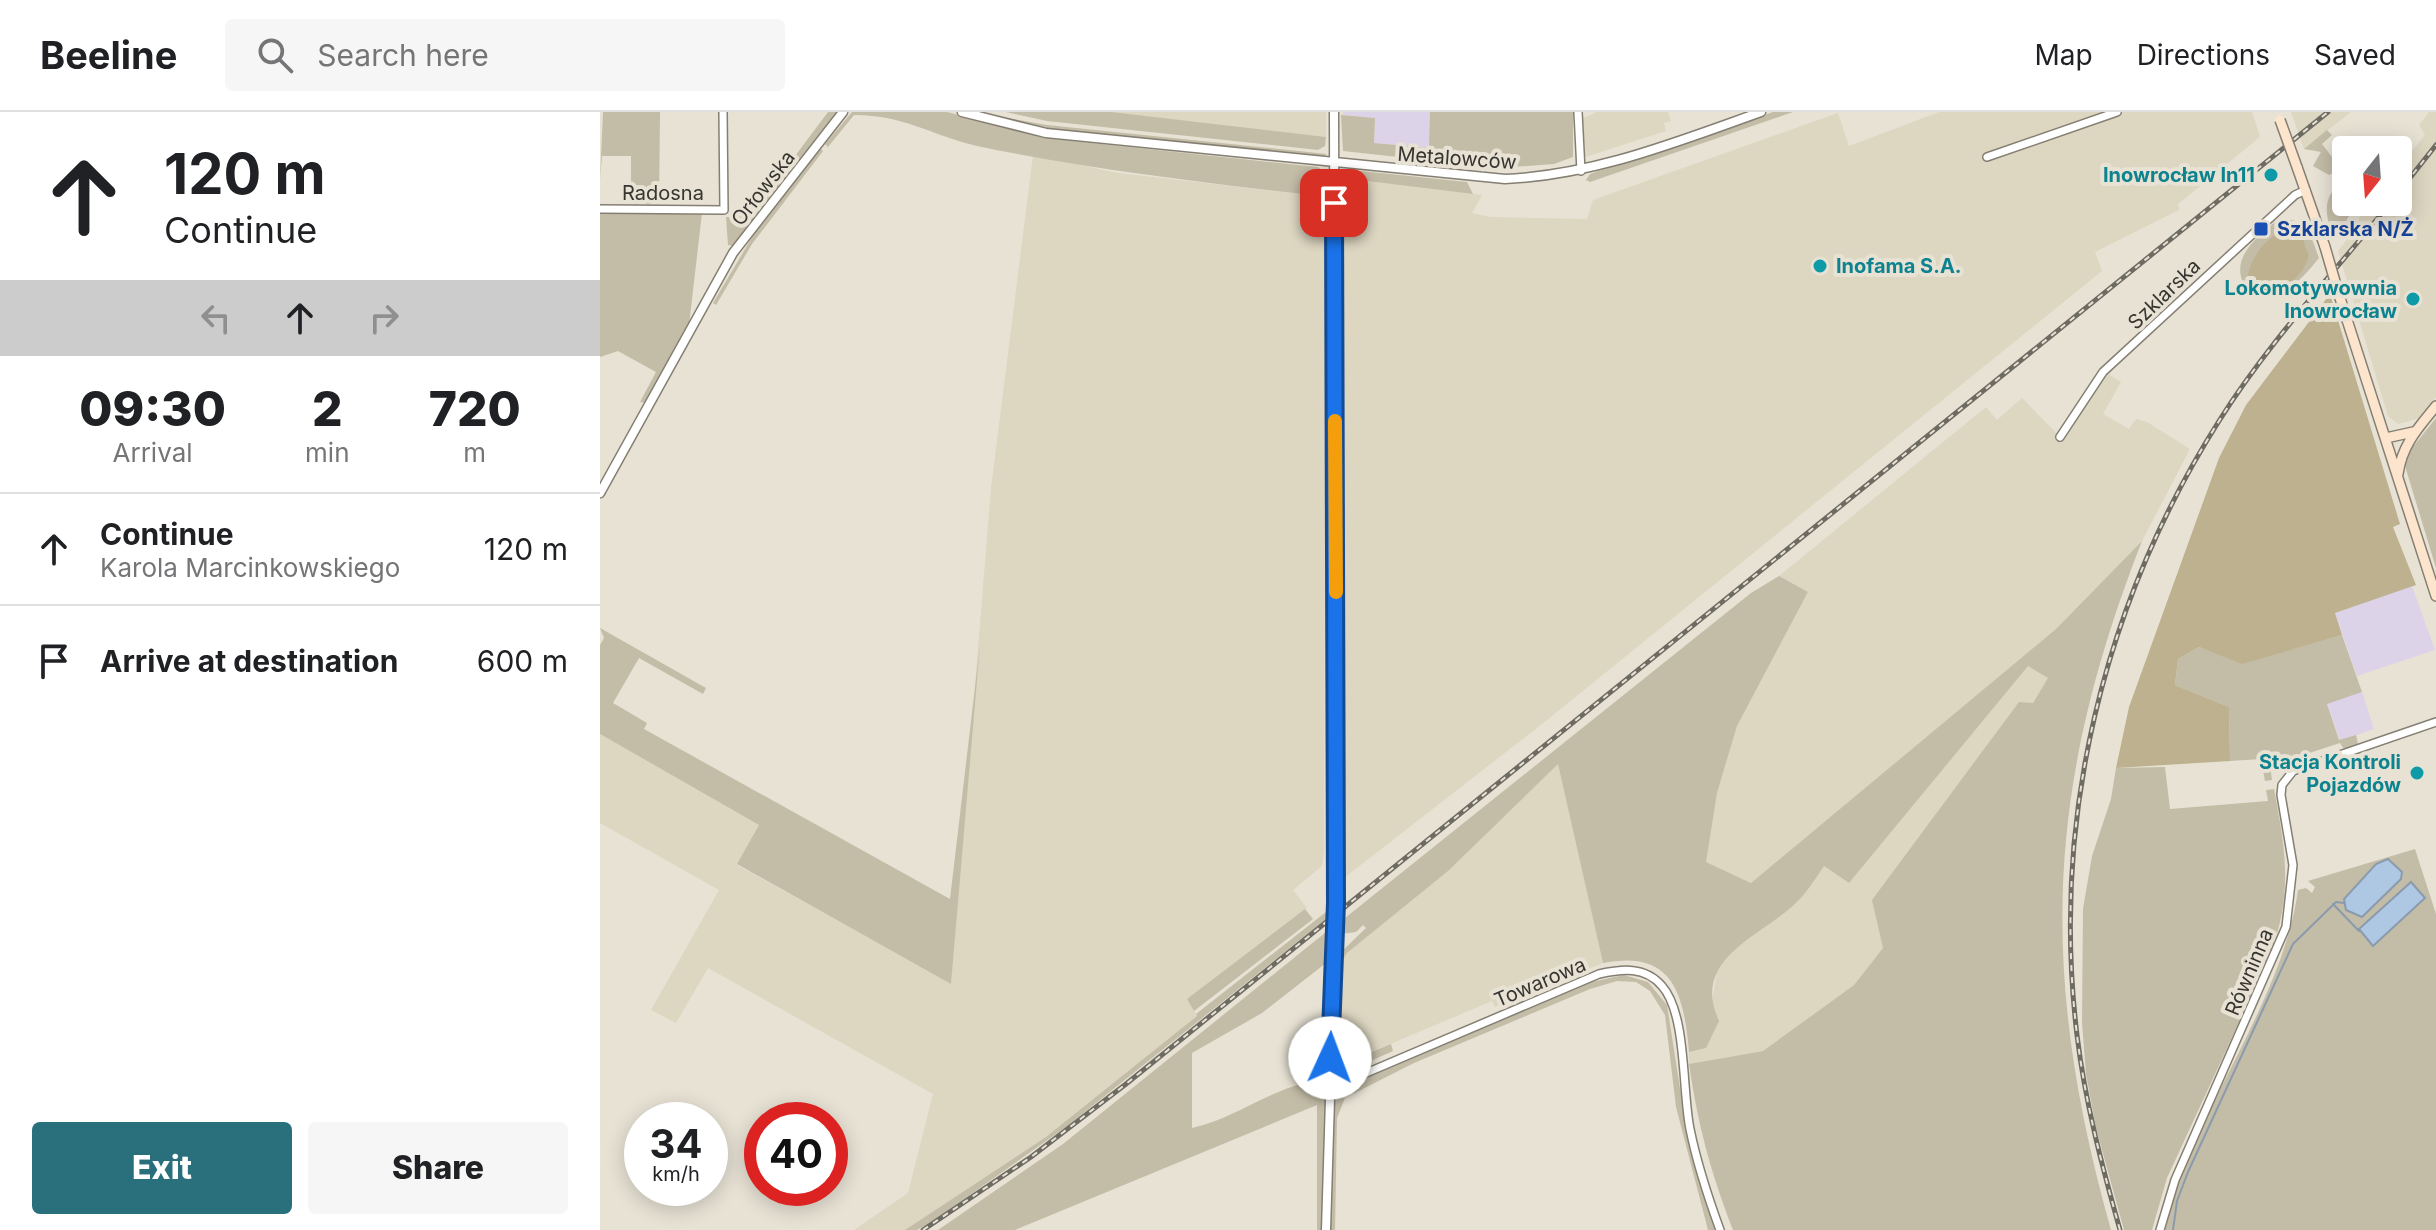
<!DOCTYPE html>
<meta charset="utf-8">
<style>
:root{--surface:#fff;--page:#f6f6f6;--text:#202124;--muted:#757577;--line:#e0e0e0;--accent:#29707c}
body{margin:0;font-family:Inter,sans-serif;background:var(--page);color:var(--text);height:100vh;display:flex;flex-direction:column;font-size:30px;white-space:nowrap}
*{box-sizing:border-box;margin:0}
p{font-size:26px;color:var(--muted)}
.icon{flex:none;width:44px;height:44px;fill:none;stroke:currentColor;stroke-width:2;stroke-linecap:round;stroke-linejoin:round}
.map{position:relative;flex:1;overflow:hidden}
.details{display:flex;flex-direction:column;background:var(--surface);width:600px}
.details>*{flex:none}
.banner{background:#fff;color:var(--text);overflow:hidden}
.needle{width:52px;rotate:197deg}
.tools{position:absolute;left:1732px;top:24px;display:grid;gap:16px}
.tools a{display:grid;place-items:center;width:80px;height:80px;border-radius:8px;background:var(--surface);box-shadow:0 4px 20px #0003;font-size:40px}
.speed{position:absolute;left:24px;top:990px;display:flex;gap:16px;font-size:40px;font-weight:700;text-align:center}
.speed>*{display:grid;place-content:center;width:104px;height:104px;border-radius:50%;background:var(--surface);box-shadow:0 4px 20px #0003;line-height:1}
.speed small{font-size:20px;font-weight:400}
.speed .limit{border:12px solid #d22;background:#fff;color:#111}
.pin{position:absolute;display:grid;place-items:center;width:68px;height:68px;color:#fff;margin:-34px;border-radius:16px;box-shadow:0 4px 12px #0006}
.me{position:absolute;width:88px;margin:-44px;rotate:2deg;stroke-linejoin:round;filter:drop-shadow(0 0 6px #0008)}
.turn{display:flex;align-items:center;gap:28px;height:168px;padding:0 32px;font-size:36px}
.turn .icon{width:104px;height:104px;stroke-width:2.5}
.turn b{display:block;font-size:56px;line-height:68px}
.lanes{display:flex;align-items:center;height:76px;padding:0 32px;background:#0003;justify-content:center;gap:40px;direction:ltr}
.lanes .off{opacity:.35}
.eta{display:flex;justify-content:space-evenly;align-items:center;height:136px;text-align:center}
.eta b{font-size:48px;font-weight:800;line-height:56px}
.button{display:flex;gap:16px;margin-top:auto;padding:16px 32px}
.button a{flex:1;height:92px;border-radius:8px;background:var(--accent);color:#fff;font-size:32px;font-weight:800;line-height:92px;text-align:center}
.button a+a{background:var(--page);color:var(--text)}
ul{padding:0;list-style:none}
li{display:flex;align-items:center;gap:24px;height:112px;padding:0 32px;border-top:2px solid var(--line)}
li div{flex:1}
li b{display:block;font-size:30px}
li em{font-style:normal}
header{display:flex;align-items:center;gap:48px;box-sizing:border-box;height:112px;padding:0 40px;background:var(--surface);border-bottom:2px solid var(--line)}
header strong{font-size:38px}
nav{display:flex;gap:44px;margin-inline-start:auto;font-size:28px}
.search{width:560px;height:72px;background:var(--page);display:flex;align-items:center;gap:20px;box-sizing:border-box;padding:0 28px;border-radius:8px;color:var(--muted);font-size:30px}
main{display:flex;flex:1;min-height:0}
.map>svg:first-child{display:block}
.commercial{fill:#ddd3e8}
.built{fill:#ddd6c1}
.green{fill:#c3bca7;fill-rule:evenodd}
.forest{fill:#bdb18f}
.water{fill:#aec7e3;stroke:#8a9bad;stroke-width:2}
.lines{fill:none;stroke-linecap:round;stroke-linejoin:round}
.stream{stroke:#8a9bad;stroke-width:2}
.minor-casing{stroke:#847f72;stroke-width:10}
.tertiary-casing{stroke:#847f72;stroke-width:11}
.secondary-casing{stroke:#847f72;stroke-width:12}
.minor{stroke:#fff;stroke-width:7}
.tertiary{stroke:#fff;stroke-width:8}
.secondary{stroke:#fde4cd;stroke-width:9}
.rail-casing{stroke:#6e6b63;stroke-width:5}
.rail{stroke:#e7e2d4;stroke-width:2;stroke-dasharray:6;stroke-linecap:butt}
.secondary-bridge-casing{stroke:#847f72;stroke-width:12;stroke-linecap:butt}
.secondary-bridge{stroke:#fde4cd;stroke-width:9}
.route-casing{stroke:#114b97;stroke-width:20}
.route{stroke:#1a73e8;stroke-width:14}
.slow{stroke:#f59e0b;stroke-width:14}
.culture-dot{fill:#0f9aa8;stroke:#e7e2d4;stroke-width:3}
.transit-dot{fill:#1a4fb4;stroke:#e7e2d4;stroke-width:3}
.labels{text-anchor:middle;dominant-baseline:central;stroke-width:8;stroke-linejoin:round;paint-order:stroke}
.street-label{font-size:20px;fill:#373530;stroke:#e7e2d4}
.culture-label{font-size:20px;font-weight:bold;fill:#0d838f;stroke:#e7e2d4;text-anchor:end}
.transit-label{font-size:20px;font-weight:bold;fill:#164399;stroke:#e7e2d4;text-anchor:start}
</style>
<header>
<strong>Beeline</strong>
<div class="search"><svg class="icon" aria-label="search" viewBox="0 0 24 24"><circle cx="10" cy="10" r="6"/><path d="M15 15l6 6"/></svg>Search here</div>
<nav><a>Map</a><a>Directions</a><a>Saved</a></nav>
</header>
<main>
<section class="details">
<div class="banner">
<div class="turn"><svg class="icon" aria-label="ahead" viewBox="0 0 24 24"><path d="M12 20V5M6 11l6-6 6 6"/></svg><div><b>120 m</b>Continue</div></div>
<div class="lanes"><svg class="icon off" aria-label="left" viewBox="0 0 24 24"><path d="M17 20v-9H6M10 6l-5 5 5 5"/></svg><svg class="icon" aria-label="ahead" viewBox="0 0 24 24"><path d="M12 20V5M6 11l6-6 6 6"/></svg><svg class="icon off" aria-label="right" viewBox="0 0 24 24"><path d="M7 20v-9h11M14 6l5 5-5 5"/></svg></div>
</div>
<div class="eta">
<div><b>09:30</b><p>Arrival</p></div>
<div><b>2</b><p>min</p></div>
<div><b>720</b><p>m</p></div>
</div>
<ul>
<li><svg class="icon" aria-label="ahead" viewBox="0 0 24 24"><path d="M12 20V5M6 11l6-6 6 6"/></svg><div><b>Continue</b><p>Karola Marcinkowskiego</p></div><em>120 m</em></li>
<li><svg class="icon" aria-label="arrive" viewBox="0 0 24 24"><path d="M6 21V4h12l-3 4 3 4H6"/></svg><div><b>Arrive at destination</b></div><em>600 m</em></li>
</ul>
<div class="button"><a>Exit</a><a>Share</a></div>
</section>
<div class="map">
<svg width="1836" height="1118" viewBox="0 0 1836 1118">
<rect width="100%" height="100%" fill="#e7e2d4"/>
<path class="commercial" d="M743 0H830V36L774 31 775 6 743 3Z
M1812 474 1835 538 1757 564 1735 501Z
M1762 580 1774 617 1740 629 1727 591Z"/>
<path class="built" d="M511 0H726V25L511 2Z
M997 0H1068L1071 9 1064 11 1066 19 985 45 983 6Z
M1339 0H1652L1660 25 1578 92 1579 98 1495 140 1502 159 942 612 744 766 740 92 746 90 759 68 882 83 872 101 890 105 987 107 993 88 1238 1 1249 34Z
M1691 0H1751L1704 37Z
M1829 0H1836V285L1817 307 1798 312 1788 304 1738 139 1754 118 1766 90H1798V56L1825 23 1819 13Z
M433 43 518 61 726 85 724 741 722 754 693 778 707 796 588 887 597 904 497 986 446 1025 305 1118H254L308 1081 333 982 108 856 76 911 51 898 119 778 0 711V622L159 713 137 753 351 871 391 376Z
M1506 261 1521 270 1503 302 1529 317 1536 307 1547 310 1590 337 1542 429 1456 517 1151 771 1105 750 1117 681 1137 614 1208 480 1179 464 1386 295 1397 308 1422 286 1462 327Z
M1428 553 1449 565 1283 836 1254 873 1163 939 1089 952V940L1106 936 1117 857 1136 836 1196 792 1224 754 1249 771Z
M958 651 1003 851 895 895 892 889 750 949 740 942V852L747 841 848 758Z"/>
<path class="green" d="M3 0H60L59 92H31V44H2L0 68Z
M228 0H238L134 134 128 133 126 105 150 104Z
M252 0H347L453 27 718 55 725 60 729 72 726 85C609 71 492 58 377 34 330 23 305 3 254 3L228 35 225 32Z
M374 0 447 13 727 42 721 46 447 18Z
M406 0H511L726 25 725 34 718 38 447 9Z
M830 0H973V45L954 52 899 56 743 39 741 3 775 6 774 31 829 36Z
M1173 0H1193L990 70 986 68 990 62Z
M1727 18 1732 23 1722 32 1732 45 1746 38V54L1729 63 1713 54 1721 40 1704 37Z
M221 37 223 39 152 132 116 193 113 191 154 122Z
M761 59 867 70 873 82 759 68 754 83 740 92 742 68 747 62Z
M1746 68V90H1756L1743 116 1730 115C1723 94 1727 78 1746 68Z
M102 101 89 213 47 291 40 290 56 260 18 239 0 245V102Z
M1679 106C1707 107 1711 123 1719 146 1701 168 1669 207 1643 171 1631 142 1660 124 1679 106Z
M1836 306V456L1805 354 1808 341Z
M1542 429C1445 677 1439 862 1511 1118H1133C1111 1061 1098 1014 1089 952L1163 939 1254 873 1283 836 1272 788 1419 590 1433 591 1448 566 1428 554 1249 771 1224 754C1215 767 1205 783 1194 793 1156 827 1091 848 1119 909L1106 936 1089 940C1084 882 1073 837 1003 851L958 652 848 759 747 841 740 853V942L750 949 791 932 793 939 748 959 739 955 734 946 738 843 766 816 763 813 756 820 741 822 740 810 1151 481 1179 464 1208 480 1137 614 1117 681 1106 750 1151 771 1456 517Z
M0 516 106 576 103 582 39 546 13 591 47 611 44 617 350 787 380 533 351 872 137 752 159 713 0 622V533L4 526Z
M1742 523 1762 580 1727 592 1739 628 1756 623 1758 632 1744 637 1740 631 1694 646 1681 643 1688 648 1702 647 1703 651C1694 653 1685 652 1679 643L1669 645 1672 668 1665 669 1661 647 1630 649 1629 595 1575 573 1578 547 1599 535 1642 551Z
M1565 655 1570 697 1668 689 1666 678 1674 677C1686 740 1693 782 1670 843L1567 1066 1552 1118H1524L1496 1016 1486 962 1482 911 1483 797 1492 744 1511 687 1516 656Z
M1815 737 1836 802V1118H1565C1567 1089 1581 1064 1592 1037 1627 955 1686 867 1698 778L1706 776 1712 781 1715 775 1708 769Z
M731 796V803L466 1015 330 1111 317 1118H305L446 1025 597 904 596 902Z
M705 797 713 807 594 899 587 887Z
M731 816 722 1118H717V993L415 1118H338L463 1032ZM726 851 721 938 715 969C671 976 635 1007 592 1016V941L662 901Z
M1024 863 1048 870 1067 893 1089 1034 1115 1118H1108L1076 995 1065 903 1050 879 1036 870 1017 869 990 877 814 951 745 986 737 1006 735 1118H729L732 985 738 978 991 870Z"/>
<path class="forest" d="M1685 116 1704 129C1704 137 1710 139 1708 146 1705 160 1681 187 1662 181 1656 179 1653 173 1647 170 1648 148 1664 128 1685 116Z
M1730 182 1800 412 1793 415 1816 473 1735 501 1742 523 1642 552 1599 535 1578 547 1575 573 1629 595 1630 649 1516 656 1529 595 1619 346 1646 293Z"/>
<path class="water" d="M1788 747 1802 760 1801 767 1762 805 1746 798 1744 787 1776 752Z
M1811 770 1825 786 1773 834 1759 817Z"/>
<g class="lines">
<path class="stream" d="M1733 792 1759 819
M1573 1118 1577 1089 1588 1060 1693 832 1736 790 1744 791"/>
<g class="minor-casing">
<path id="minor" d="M978 0 981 59
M1387 45 1517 0
M0 97 124 98 123 0
M1460 325 1503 260 1695 83 1706 78
M729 973 745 970 999 862C1022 857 1045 854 1062 874 1087 902 1082 979 1090 1017 1097 1052 1108 1085 1120 1118
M1560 1118 1575 1068 1686 815 1693 753 1681 683 1682 673 1693 659 1836 610"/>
</g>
<g class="tertiary-casing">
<path id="tertiary" d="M362 0 446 21 905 67C995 63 1076 30 1161 0
M0 381 133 141 243 0
M726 1118 736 791 734 0"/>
</g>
<g class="secondary-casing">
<path id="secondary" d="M1697 55 1725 135
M1739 183 1836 484
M1786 326 1813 320
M1798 362C1802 333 1818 316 1836 294"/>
</g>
<use href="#minor" class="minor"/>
<use href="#tertiary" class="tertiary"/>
<use href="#secondary" class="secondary"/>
<g class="rail-casing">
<path id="rail" d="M1798 81 1836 33
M323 1118 431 1045 526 972 1728 0
M1520 1118C1502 1054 1485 990 1477 923 1451 708 1503 492 1619 309 1668 231 1733 162 1791 90"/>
</g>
<use href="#rail" class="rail"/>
<g class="secondary-bridge-casing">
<path id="secondary-bridge" d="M1680 8 1697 55
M1725 135 1739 183"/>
</g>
<use href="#secondary-bridge" class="secondary-bridge"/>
</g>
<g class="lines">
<g class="route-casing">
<path id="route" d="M730 946 736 791 734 91"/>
</g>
<use href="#route" class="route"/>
<path class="slow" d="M735 309 736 480"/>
</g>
<g class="culture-dot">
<circle cx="1671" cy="63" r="8"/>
<circle cx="1220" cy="154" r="8"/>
<circle cx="1813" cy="187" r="8"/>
<circle cx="1817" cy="661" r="8"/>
</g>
<rect class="transit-dot" x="1653" y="109" width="16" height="16" rx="4"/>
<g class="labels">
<g class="street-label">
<text transform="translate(857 46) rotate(4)">Metalowców</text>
<text transform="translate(163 76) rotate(-52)">Orłowska</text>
<text x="63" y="81">Radosna</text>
<text transform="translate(1564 182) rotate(-44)">Szklarska</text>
<text transform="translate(1649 860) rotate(-67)">Równinna</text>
<text transform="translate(940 870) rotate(-23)">Towarowa</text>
</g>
<g class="culture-label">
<text x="1655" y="63">Inowrocław In11</text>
<text x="1236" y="154" text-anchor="start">Inofama S.A.</text>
<text x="1797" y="176">Lokomotywownia<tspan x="1797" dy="23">Inowrocław</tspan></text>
<text x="1801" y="650">Stacja Kontroli<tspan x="1801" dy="23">Pojazdów</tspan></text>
</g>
<g class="transit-label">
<text x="1677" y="117">Szklarska N/Ż</text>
</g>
</g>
</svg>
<div class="tools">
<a><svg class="needle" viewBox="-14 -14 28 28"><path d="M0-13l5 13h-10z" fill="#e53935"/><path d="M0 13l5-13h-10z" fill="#757577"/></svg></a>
</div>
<div class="speed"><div>34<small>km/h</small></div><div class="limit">40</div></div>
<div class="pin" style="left:734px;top:91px;background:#d93025"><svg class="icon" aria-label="arrive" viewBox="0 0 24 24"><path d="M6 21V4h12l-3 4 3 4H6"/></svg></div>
<svg class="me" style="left:730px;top:946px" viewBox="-20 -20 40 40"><circle r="19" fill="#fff"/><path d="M0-13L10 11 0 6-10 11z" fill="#1a73e8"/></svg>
</div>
</main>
